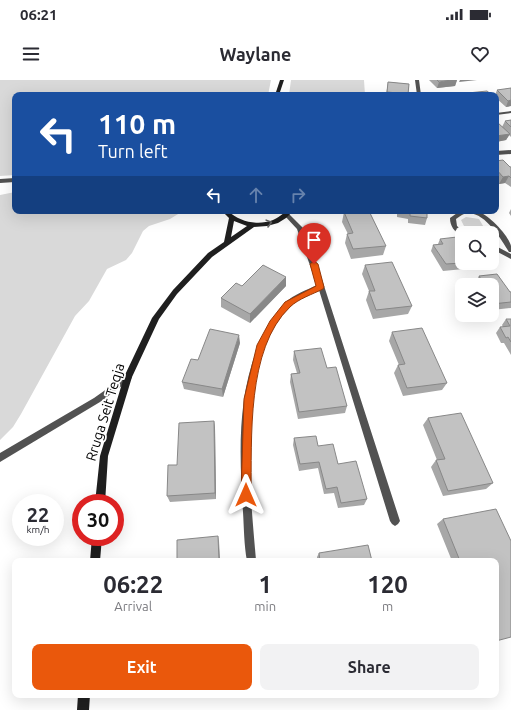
<!DOCTYPE html>
<style>
:root{--surface:#fff;--page:#f2f2f3;--text:#2b2b33;--muted:#7c7c81;--accent:#ea580c}
body{margin:0;font-family:Ubuntu,sans-serif;background:var(--page);color:var(--text);height:100vh;display:flex;flex-direction:column;font-size:15px;white-space:nowrap}
*{box-sizing:border-box;margin:0}
p{font-size:13px;color:var(--muted)}
.icon{flex:none;width:22px;height:22px;fill:none;stroke:currentColor;stroke-width:2;stroke-linecap:round;stroke-linejoin:round}
.map{position:relative;flex:1;overflow:hidden}
.sheet{position:absolute;left:12px;top:478px;width:487px;height:140px;display:flex;flex-direction:column;background:var(--surface);border-radius:8px;box-shadow:0 4px 16px #0002}
.sheet>*{flex:none}
.banner{position:absolute;left:12px;top:12px;width:487px;height:122px;border-radius:8px;box-shadow:0 4px 16px #0002;background:#1a4fa0;color:#fff;overflow:hidden}
.controls{position:absolute;left:455px;top:146px;display:grid;gap:8px}
.controls a{display:grid;place-items:center;width:44px;height:44px;border-radius:8px;background:var(--surface);box-shadow:0 4px 16px #0002;font-size:20px}
.speed{position:absolute;left:12px;top:414px;display:flex;gap:8px;font-size:20px;font-weight:700;text-align:center}
.speed>*{display:grid;place-content:center;width:52px;height:52px;border-radius:50%;background:var(--surface);box-shadow:0 4px 16px #0002;line-height:1}
.speed small{font-size:10px;font-weight:400}
.speed .limit{border:6px solid #d22;background:#fff;color:#111}
.pin{position:absolute;display:grid;place-items:center;width:34px;height:34px;color:#fff;margin:-41px -17px;border-radius:50% 50% 50% 0;rotate:-45deg;box-shadow:0 0 4px #0007}
.pin .icon{rotate:45deg}
.me{position:absolute;width:44px;margin:-22px;rotate:0deg;stroke-linejoin:round;filter:drop-shadow(0 0 3px #0008)}
.turn{display:flex;align-items:center;gap:14px;height:84px;padding:0 20px;font-size:18px}
.turn .icon{width:52px;height:52px;stroke-width:2.5}
.turn b{display:block;font-size:28px;line-height:34px}
.lanes{display:flex;align-items:center;height:38px;padding:0 20px;background:#0003;justify-content:center;gap:20px;direction:ltr}
.lanes .off{opacity:.35}
.eta{display:flex;justify-content:space-evenly;align-items:center;height:68px;text-align:center}
.eta b{font-size:24px;font-weight:600;line-height:28px}
.action{display:flex;gap:8px;margin-top:auto;padding:8px 20px}
.action a{flex:1;height:46px;border-radius:8px;background:var(--accent);color:#fff;font-size:16px;font-weight:600;line-height:46px;text-align:center}
.action a+a{background:var(--page);color:var(--text)}
.status{display:flex;justify-content:space-between;align-items:center;height:28px;padding:0 20px;background:var(--surface);direction:ltr}
.status svg{height:11px;fill:currentColor}
header{display:flex;justify-content:space-between;align-items:center;height:52px;padding:0 20px;background:var(--surface);font-size:18px;font-weight:600}
.map>svg:first-child{display:block}
.green{fill:#d9d9d9}
.lines{fill:none;stroke-linecap:round;stroke-linejoin:round}
.minor{fill:#525252;fill-rule:evenodd}
.tertiary{fill:#525252;fill-rule:evenodd}
.secondary{fill:#1f1f1f;fill-rule:evenodd}
.wall{fill:#a7a7a7}
.shaded-wall{fill:#888}
.building{fill:#c2c2c2;stroke:#888}
.oneway{stroke:#626262}
.route{fill:#ea580c;stroke:#983908}
.labels{text-anchor:middle;dominant-baseline:central;stroke-width:3.5;stroke-linejoin:round;paint-order:stroke}
.street-label{font-size:14px;fill:#000;stroke:#fff}
</style>
<div class="status"><b>06:21</b><svg viewBox="0 0 49 12"><path d="M0 12V9h3v3zM5 12V6h3v6zM10 12V3h3v9zM15 12V0h3v12zM26 1h20v11H26zM47 4h2v5h-2z"/></svg></div>
<header><svg class="icon" aria-label="menu" viewBox="0 0 24 24"><path d="M4 6h16M4 12h16M4 18h16"/></svg>Waylane<svg class="icon" aria-label="heart" viewBox="0 0 24 24"><path d="M12 20l-8-8c-3-5 5-10 8-4 3-6 11-1 8 4z"/></svg></header>
<div class="map">
<svg width="511" height="630" viewBox="0 0 511 630">
<rect width="100%" height="100%" fill="#fff"/>
<path class="green" d="M0 0H271L268 15H15V95L0 96Z
M291 0H364L365 15H289Z
M15 112V131H183L170 139 149 146 143 151 132 173 126 180 107 189 89 221 75 236 21 334 13 347 0 360V115Z
M466 137 479 139 486 151 478 152 464 146 461 140Z"/>
<g class="lines">
<path class="minor" d="M415 0H419L421 15H417Z
M511 31V33L496 35V33Z
M15 98V102L0 103V99Z
M460 131C466 131 473 130 479 132 489 135 509 156 511 166 511 168 511 170 511 172H509C501 159 483 128 464 134 461 135 459 137 456 139L457 146 465 153H462V155C454 152 450 146 450 138Z
M287 133 289 134 303 148 317 184 400 441 398 444 395 446 392 444 390 441 319 210C309 215 297 219 290 227 235 281 250 409 256 480L247 481C244 465 244 448 243 432 239 370 236 300 269 245 274 237 279 229 285 223 294 214 307 210 317 205L297 149 284 135Z
M492 164 511 174V179L492 169Z
M128 294 131 295 132 297 131 299 100 322 0 382V373L94 318Z"/>
<path class="tertiary" d="M511 70V74L496 75V71Z"/>
<path class="secondary" d="M280 0H284L279 15H275Z
M222 131H228C240 142 258 146 273 140 282 136 283 131 293 131L286 138 278 143 267 146 254 147 212 177 177 214 159 239 132 297 108 376 105 423H95L100 376 124 297 152 238 173 210 208 173 224 162 229 138ZM234 141 247 146 231 157Z
M92 457H102L100 481H90Z
M78 615H90L89 630H77Z"/>
</g>
<path class="wall" d="M429 0H457L455 6 437 8Z
M388 2 409 4 408 15H386Z
M511 8V26L506 27 496 18V15H495L497 10Z
M511 40V57L509 55 506 60 496 62V42L502 47 505 41Z
M496 81 511 87V107L505 103 499 104 496 99Z
M511 129V136L509 133Z
M397 131H429V132H427V138L425 145 408 143V139L397 137Z
M344 132 386 166 383 175 351 179 345 163 347 154H348L342 142Z
M440 159 462 183H477L474 188 443 191 431 171 433 165 438 164Z
M365 185 412 226 408 234 373 239 366 220 369 211 362 194Z
M479 196 511 212V228L492 230V205H471L473 203 476 202Z
M286 206 250 243 221 227V218Z
M506 239H511V275L504 263H501L496 253 500 247H503L502 245Z
M392 252 447 303 442 310 403 316 394 293 398 285H399L389 261Z
M240 263 223 317 184 309 182 302 198 280Z
M294 271 327 288 347 326 345 333 298 339 290 302 291 294 297 293 293 280Z
M428 338 493 403 486 409 443 416 431 387 436 380H437L423 345Z
M214 341 215 348 216 419 170 422 167 416 177 385Z
M294 358 318 366 338 384 367 419 364 425 338 428 334 413 324 414 318 388 299 391 293 365Z
M443 439 496 481H452L437 444Z
M319 473 372 481H317V477Z"/>
<path class="shaded-wall" d="M451 0H457L455 6 437 8 439 2Z
M460 0H477L459 2Z
M511 20V26L506 27 508 21Z
M498 21 496 27V22Z
M510 54 506 60 496 62V56Z
M509 96 505 103 499 104 503 97Z
M286 197V206L250 243V234Z
M239 255 240 263 223 317 222 309Z
M214 341 215 348 216 419 215 413Z
M218 456 219 461 220 481H219Z"/>
<path class="building" d="M437 0H451L439 2Z
M388 2 409 4 408 14 387 12Z
M511 8V20L508 21 497 10Z
M487 11 492 15H470L468 13Z
M511 40V47L505 41Z
M496 42H497L510 54 496 56Z
M503 80 510 87H511V98L509 96 503 97 496 89V81Z
M354 131H369L386 166 353 169 347 154 353 153 344 132Z
M402 131H427V138L410 136V132Z
M457 157 462 164V183L446 184 433 165 443 164 440 159Z
M392 182 412 226 376 230 369 211H375L365 185Z
M263 185 286 197 250 234 221 218 236 203 242 206Z
M497 194 510 212H511V222L492 224V205H474L473 203 482 201 479 196Z
M506 239H511V262L508 257 506 258 500 247 510 246Z
M422 248 447 303 407 308 398 285 405 284 392 252Z
M210 249 239 255 222 309 182 302 191 279 198 280Z
M321 268 327 288 336 287 347 326 299 332 291 294 300 293 294 271Z
M461 333 493 403 448 411 436 380 445 379 428 338Z
M214 341 215 413 167 416 168 385H177L179 343Z
M316 356 318 366 333 364 338 384 356 381 367 419 341 423 337 407 326 409 319 382 300 384 294 358Z
M496 429 511 461V557L496 561V481H460L443 439Z
M218 456 219 481H177V460Z
M368 465 372 481H320L319 473Z"/>
<defs><path id="oneway-chevron" d="M-2-3.5L2.5 0L-2 3.5" fill="none" stroke-width="1.6" stroke-linecap="round" stroke-linejoin="round"/></defs>
<use class="oneway" href="#oneway-chevron" transform="translate(269 143) rotate(-15)"/>
<path class="route" d="M314 181 318 184 324 207 323 209C313 214 298 219 290 227 246 269 252 359 251 415L250 418 246 420 242 418 241 415 244 319 257 265 270 241 285 222 316 206 310 184Z"/>
<g class="labels">
<g class="street-label">
<text transform="translate(105 332) rotate(-73)">Rruga Seit Teqja</text>
</g>
</g>
</svg>
<div class="controls">
<a><svg class="icon" aria-label="search" viewBox="0 0 24 24"><circle cx="10" cy="10" r="6"/><path d="M15 15l6 6"/></svg></a>
<a><svg class="icon" aria-label="layers" viewBox="0 0 24 24"><path d="M12 4l9 5-9 5-9-5zM3 14l9 5 9-5"/></svg></a>
</div>
<div class="speed"><div>22<small>km/h</small></div><div class="limit">30</div></div>
<div class="pin" style="left:314px;top:184px;background:#d93025"><svg class="icon" aria-label="arrive" viewBox="0 0 24 24"><path d="M6 21V4h12l-3 4 3 4H6"/></svg></div>
<svg class="me" style="left:246px;top:415px" viewBox="-20 -20 40 40"><path d="M0-17L14 15 0 8-14 15z" fill="#ea580c" stroke="#fff" stroke-width="4"/></svg>
<div class="banner">
<div class="turn"><svg class="icon" aria-label="left" viewBox="0 0 24 24"><path d="M17 20v-9H6M10 6l-5 5 5 5"/></svg><div><b>110 m</b>Turn left</div></div>
<div class="lanes"><svg class="icon" aria-label="left" viewBox="0 0 24 24"><path d="M17 20v-9H6M10 6l-5 5 5 5"/></svg><svg class="icon off" aria-label="ahead" viewBox="0 0 24 24"><path d="M12 20V5M6 11l6-6 6 6"/></svg><svg class="icon off" aria-label="right" viewBox="0 0 24 24"><path d="M7 20v-9h11M14 6l5 5-5 5"/></svg></div>
</div>
<section class="sheet">
<div class="eta">
<div><b>06:22</b><p>Arrival</p></div>
<div><b>1</b><p>min</p></div>
<div><b>120</b><p>m</p></div>
</div>
<div class="action"><a>Exit</a><a>Share</a></div>
</section>
</div>
